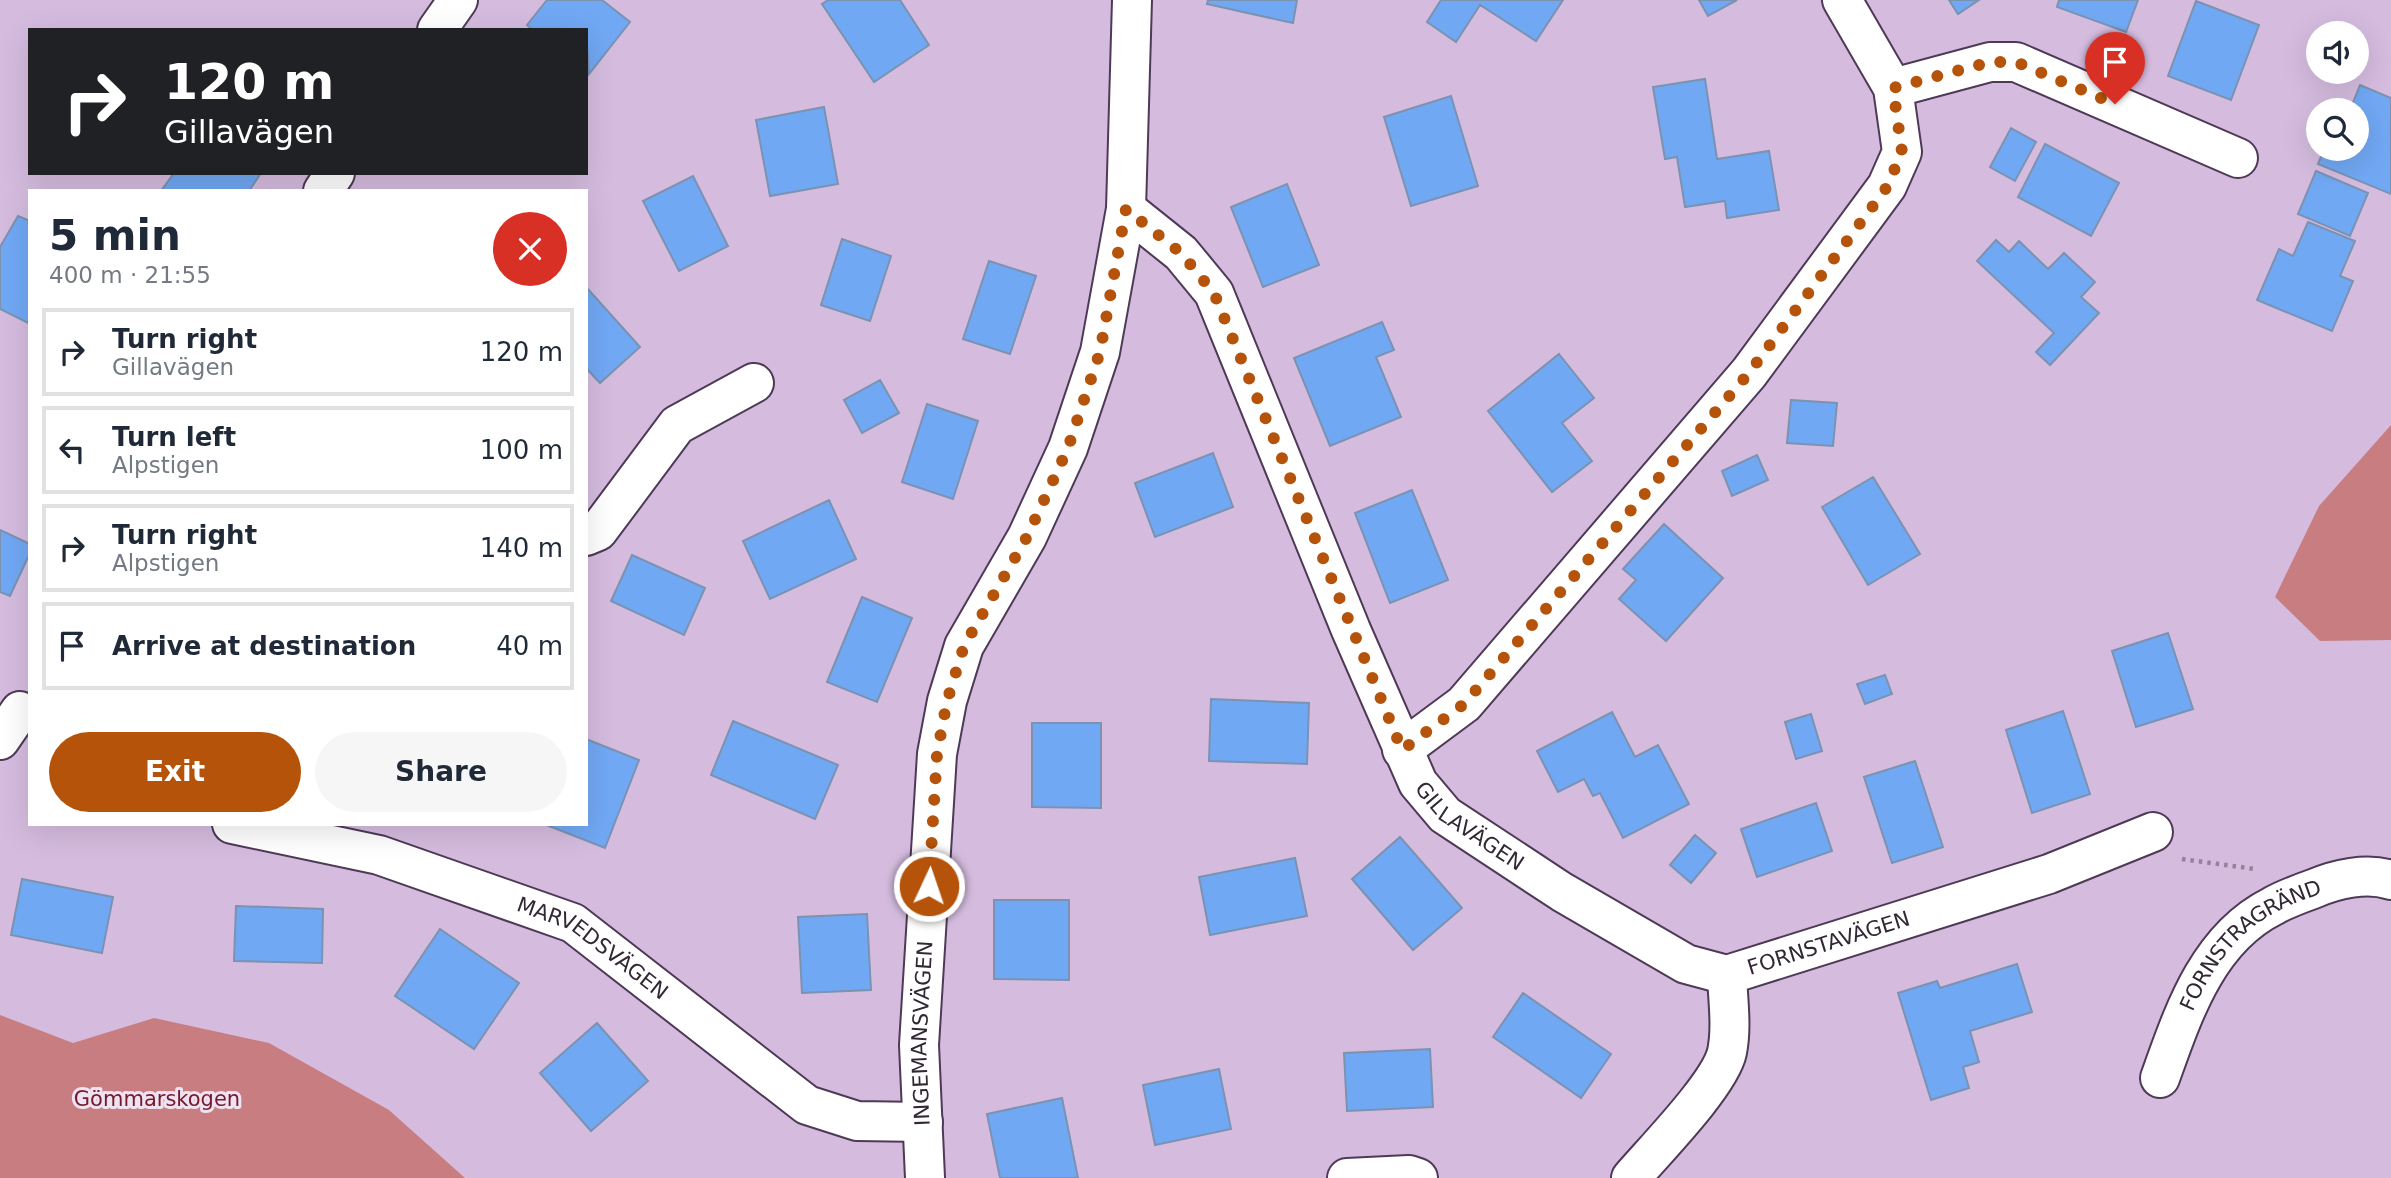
<!DOCTYPE html>
<meta charset="utf-8">
<style>
:root{--surface:#fff;--page:#f6f6f7;--text:#1f2937;--muted:#747a83;--line:#e0e1e3;--accent:#b45309}
body{margin:0;font-family:"DejaVu Sans",sans-serif;background:var(--page);color:var(--text);height:100vh;display:flex;flex-direction:column;font-size:26px;white-space:nowrap}
*{box-sizing:border-box;margin:0}
p{font-size:23px;color:var(--muted)}
.icon{flex:none;width:38px;height:38px;fill:none;stroke:currentColor;stroke-width:2;stroke-linecap:round;stroke-linejoin:round}
.map{position:relative;flex:1;overflow:hidden}
.details{position:absolute;left:28px;top:189px;width:560px;height:637px;display:flex;flex-direction:column;background:var(--surface);border-radius:0px;box-shadow:0 7px 28px #0002}
.details>*{flex:none}
.hud{position:absolute;left:28px;top:28px;width:560px;height:147px;border-radius:0px;box-shadow:0 7px 28px #0002;background:#202124;color:#fff;overflow:hidden}
.controls{position:absolute;left:2306px;top:21px;display:grid;gap:14px}
.controls a{display:grid;place-items:center;width:63px;height:63px;border-radius:50%;background:var(--surface);box-shadow:0 7px 28px #0002;font-size:35px}
.pin{position:absolute;display:grid;place-items:center;width:60px;height:60px;color:#fff;margin:-72px -30px;border-radius:50% 50% 50% 0;rotate:-45deg;box-shadow:0 0 7px #0007}
.pin .icon{rotate:45deg}
.me{position:absolute;width:77px;margin:-38px;rotate:3deg;stroke-linejoin:round;filter:drop-shadow(0 0 5px #0008)}
.turn{display:flex;align-items:center;gap:24px;height:147px;padding:0 21px;font-size:32px}
.turn .icon{width:91px;height:91px;stroke-width:2.5}
.turn b{display:block;font-size:49px;line-height:60px}
.round{display:grid;place-items:center;flex:none;width:74px;height:74px;border-radius:37px;background:var(--page)}
.overview{display:flex;align-items:center;justify-content:space-between;height:119px;padding:0 21px}
h1{font-size:42px;font-weight:700;line-height:52px}
.button{display:flex;gap:14px;margin-top:auto;padding:14px 21px}
.button a{flex:1;height:80px;border-radius:42px;background:var(--accent);color:#fff;font-size:28px;font-weight:700;line-height:80px;text-align:center}
.button a+a{background:var(--page);color:var(--text)}
ul{padding:0;list-style:none}
li{display:flex;align-items:center;gap:21px;height:88px;margin:0 14px 10px;padding:0 7px;border:4px solid var(--line);border-radius:0px}
li div{flex:1}
li b{display:block;font-size:26px}
li em{font-style:normal}
.map>svg:first-child{display:block}
.green{fill:#c87e81}
.building{fill:#71a8f4;stroke:#7b92b2;stroke-width:2}
.lines{fill:none;stroke-linecap:round;stroke-linejoin:round}
.minor-casing{stroke:#4e3956;stroke-width:42}
.path{stroke:#94819b;stroke-width:4.5;stroke-dasharray:3.5 5;stroke-linecap:butt}
.minor{stroke:#fff;stroke-width:38}
.route{stroke:#b45309;stroke-width:12;stroke-dasharray:0 21.6}
.labels{text-anchor:middle;dominant-baseline:central;stroke-width:6;stroke-linejoin:round;paint-order:stroke}
.street-label{font-size:21px;fill:#322835;stroke:#eee2f3}
.park-label{font-size:21px;fill:#751a29;stroke:#eee2f3}
</style>
<div class="map">
<svg width="2391" height="1178" viewBox="0 0 2391 1178">
<rect width="100%" height="100%" fill="#d5bcdf"/>
<path class="green" d="M2391 425V640L2320 641 2275 597 2319 506Z
M0 1015 73 1043 154 1018 269 1043 389 1110 465 1178H0Z"/>
<path class="building" d="M547 0H602L630 22 589 74 586 30H533L527 25Z
M828 0H900L929 45 874 82 822 4Z
M1208 0H1297L1293 23 1207 4Z
M1441 0H1563L1536 41 1480 5 1456 42 1427 22Z
M1699 0H1737L1708 16Z
M1949 0H1979L1958 14Z
M2059 0H2138L2126 32 2057 7Z
M2196 1 2259 25 2231 100 2168 76Z
M1705 79 1717 159 1769 151 1779 210 1727 218 1725 201 1685 207 1677 157 1665 159 1653 87Z
M2360 85 2391 98V194L2318 164 2324 149H2357V110H2350Z
M1451 96 1478 186 1411 206 1384 117Z
M824 107 838 184 770 196 756 120Z
M2011 128 2036 142 2015 181 1990 167Z
M2045 144 2119 183 2091 236 2018 197Z
M2316 171 2368 193 2350 236 2298 214Z
M174 173H261L249 191H161Z
M693 176 728 246 679 271 643 201Z
M1287 184 1319 265 1263 287 1231 207Z
M18 216 30 221V324L0 309V247Z
M2308 222 2355 241 2340 276 2353 281 2332 331 2257 300 2279 249 2293 256Z
M842 239 891 256 870 321 821 305Z
M1996 240 2009 252 2019 241 2048 269 2064 253 2095 282 2081 297 2099 313 2050 365 2036 352 2054 333 1977 261Z
M989 261 1036 276 1010 354 963 339Z
M586 287 640 347 600 383 586 368Z
M1382 322 1394 350 1376 357 1401 417 1330 446 1294 358Z
M1559 354 1594 398 1562 423 1592 461 1552 492 1488 411Z
M880 380 899 413 862 433 844 400Z
M1791 400 1837 403 1833 446 1787 443Z
M927 404 978 421 953 499 902 482Z
M1213 453 1233 507 1155 537 1135 483Z
M1757 455 1768 480 1732 496 1722 471Z
M1873 477 1920 554 1868 585 1822 507Z
M1412 490 1448 580 1390 603 1355 513Z
M829 500 856 559 770 599 743 541Z
M1664 524 1723 578 1666 641 1619 599 1636 580 1623 569Z
M0 530 30 544V553L10 596 0 592Z
M632 555 705 588 684 635 611 601Z
M862 597 912 618 877 702 827 682Z
M2168 633 2193 709 2136 727 2112 651Z
M1885 675 1892 694 1865 704 1857 684Z
M1211 699 1309 703 1307 764 1209 761Z
M2063 711 2090 794 2032 813 2006 730Z
M1612 712 1635 757 1658 745 1689 804 1623 838 1600 793 1593 796 1584 779 1558 792 1537 751Z
M1811 714 1822 751 1796 759 1785 722Z
M733 721 838 765 815 819 711 775Z
M1032 723H1101V808L1032 807Z
M586 739 639 760 605 848 544 824H586Z
M1915 761 1943 847 1892 863 1864 777Z
M1816 803 1832 851 1757 877 1741 829Z
M1695 835 1716 853 1691 883 1670 865Z
M1400 837 1462 908 1413 950 1352 879Z
M1295 858 1307 916 1210 935 1199 877Z
M22 879 113 897 102 953 11 935Z
M994 900H1069V980L994 979Z
M236 906 323 909 322 963 234 961Z
M867 914 871 990 802 993 798 917Z
M440 929 519 983 474 1049 395 996Z
M2017 964 2032 1012 1970 1031 1979 1062 1963 1067 1969 1088 1931 1100 1898 993 1937 981 1940 988Z
M1523 993 1611 1054 1581 1098 1493 1037Z
M597 1023 648 1081 591 1131 540 1073Z
M1430 1049 1433 1107 1347 1111 1344 1053Z
M1219 1069 1231 1129 1155 1145 1143 1085Z
M1062 1098 1078 1178H1000L987 1114Z"/>
<g class="lines">
<g class="minor-casing">
<g id="minor">
<path d="M437 30 458 0"/>
<path d="M1893 88 1990 62H2016L2238 158"/>
<path d="M323 191 335 173"/>
<path id="s1" d="M1126 209 1181 253 1214 293 1351 630 1418 783 1445 815 1562 892 1686 964 1727 975"/>
<path d="M586 536 598 531 677 425 754 383"/>
<path d="M0 740 20 711"/>
<path d="M1402 750 1464 704 1749 373 1887 186 1902 152 1893 88 1842 0"/>
<path id="s2" d="M232 824 379 855 573 923 807 1105 857 1121 923 1122"/>
<path id="s3" d="M2160 1078C2183 1014 2207 939 2273 906 2285 899 2299 894 2313 889 2336 879 2367 872 2391 880"/>
<path id="s4" d="M925 1178 919 1045 937 754 947 701 964 646 1027 537 1068 448 1100 352 1126 209 1132 0"/>
<path d="M1347 1178 1409 1175 1418 1178"/>
<path id="s5" d="M1631 1178C1655 1150 1720 1084 1727 1052 1732 1027 1728 1001 1727 975L2049 874 2153 832"/>
</g>
</g>
<path class="path" d="M2182 859 2255 869"/>
<use href="#minor" class="minor"/>
</g>
<g class="lines">
<path class="route" d="M929 886 937 754 947 701 964 646 1027 537 1068 448 1100 352 1126 209 1181 253 1214 293 1402 750 1464 704 1749 373 1887 187 1902 152 1893 88 1990 62H2016L2115 104"/>
</g>
<g class="labels">
<g class="street-label">
<text stroke="none"><textPath href="#s1" startOffset="721">GILLAVÄGEN</textPath></text>
<text stroke="none"><textPath href="#s5" startOffset="343">FORNSTAVÄGEN</textPath></text>
<text stroke="none"><textPath href="#s2" startOffset="385">MARVEDSVÄGEN</textPath></text>
<text stroke="none"><textPath href="#s3" startOffset="168">FORNSTRAGRÄND</textPath></text>
<text stroke="none"><textPath href="#s4" startOffset="145">INGEMANSVÄGEN</textPath></text>
</g>
<g class="park-label">
<text x="157" y="1099">Gömmarskogen</text>
</g>
</g>
</svg>
<div class="controls">
<a><svg class="icon" aria-label="sound" viewBox="0 0 24 24"><path d="M4 9h4l5-4v14l-5-4H4zM17 9q2 3 0 6"/></svg></a>
<a><svg class="icon" aria-label="search" viewBox="0 0 24 24"><circle cx="10" cy="10" r="6"/><path d="M15 15l6 6"/></svg></a>
</div>
<div class="pin" style="left:2115px;top:104px;background:#d93025"><svg class="icon" aria-label="arrive" viewBox="0 0 24 24"><path d="M6 21V4h12l-3 4 3 4H6"/></svg></div>
<svg class="me" style="left:929px;top:886px" viewBox="-20 -20 40 40"><circle r="17" fill="#b45309" stroke="#fff" stroke-width="3"/><path d="M0-11L8 9 0 5-8 9z" fill="#fff"/></svg>
<div class="hud">
<div class="turn"><svg class="icon" aria-label="right" viewBox="0 0 24 24"><path d="M7 20v-9h11M14 6l5 5-5 5"/></svg><div><b>120 m</b>Gillavägen</div></div>
</div>
<section class="details">
<div class="overview"><div><h1>5 min</h1><p>400 m · 21:55</p></div><a class="round" style="background:#d93025;color:#fff"><svg class="icon" aria-label="close" viewBox="0 0 24 24"><path d="M6 6l12 12M18 6L6 18"/></svg></a></div>
<ul>
<li><svg class="icon" aria-label="right" viewBox="0 0 24 24"><path d="M7 20v-9h11M14 6l5 5-5 5"/></svg><div><b>Turn right</b><p>Gillavägen</p></div><em>120 m</em></li>
<li><svg class="icon" aria-label="left" viewBox="0 0 24 24"><path d="M17 20v-9H6M10 6l-5 5 5 5"/></svg><div><b>Turn left</b><p>Alpstigen</p></div><em>100 m</em></li>
<li><svg class="icon" aria-label="right" viewBox="0 0 24 24"><path d="M7 20v-9h11M14 6l5 5-5 5"/></svg><div><b>Turn right</b><p>Alpstigen</p></div><em>140 m</em></li>
<li><svg class="icon" aria-label="arrive" viewBox="0 0 24 24"><path d="M6 21V4h12l-3 4 3 4H6"/></svg><div><b>Arrive at destination</b></div><em>40 m</em></li>
</ul>
<div class="button"><a>Exit</a><a>Share</a></div>
</section>
</div>
